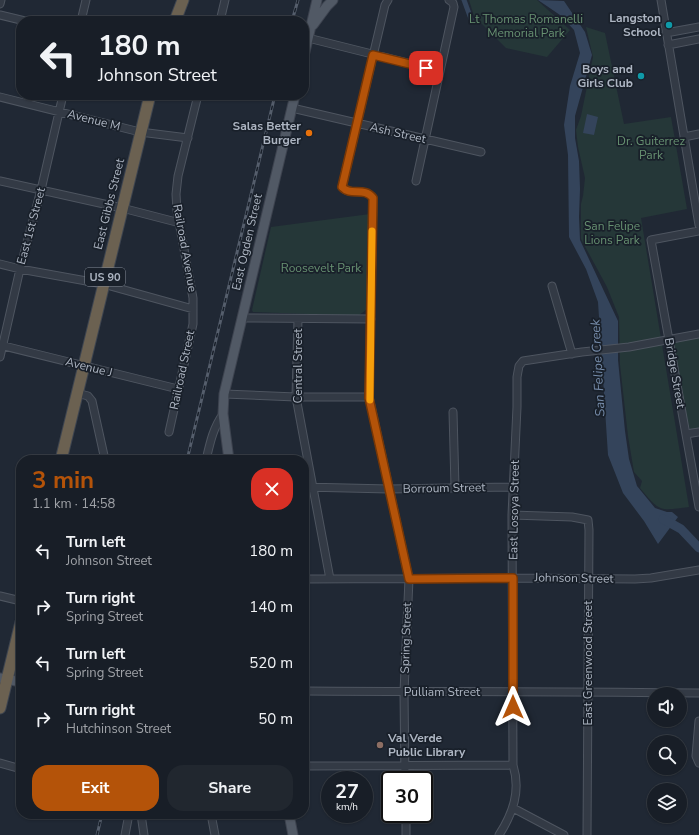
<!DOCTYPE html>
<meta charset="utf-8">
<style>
:root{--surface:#181e27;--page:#21272f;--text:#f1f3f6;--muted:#9fa2a7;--line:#363c44;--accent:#b45309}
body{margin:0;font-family:"Nunito Sans",sans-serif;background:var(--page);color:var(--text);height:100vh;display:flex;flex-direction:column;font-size:15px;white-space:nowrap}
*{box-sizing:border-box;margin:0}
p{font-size:13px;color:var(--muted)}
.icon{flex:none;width:22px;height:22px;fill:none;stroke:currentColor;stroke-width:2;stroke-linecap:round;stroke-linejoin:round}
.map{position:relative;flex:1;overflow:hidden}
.side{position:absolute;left:16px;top:455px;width:293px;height:364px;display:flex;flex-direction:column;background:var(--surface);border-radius:16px;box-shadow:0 1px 3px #0004,0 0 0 1px var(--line)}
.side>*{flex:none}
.top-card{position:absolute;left:16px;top:16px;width:293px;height:84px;border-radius:16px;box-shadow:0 1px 3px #0004,0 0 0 1px var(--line);background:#181e27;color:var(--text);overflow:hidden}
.buttons{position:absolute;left:647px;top:687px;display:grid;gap:8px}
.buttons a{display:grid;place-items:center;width:40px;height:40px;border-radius:50%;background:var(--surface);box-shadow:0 1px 3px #0004,0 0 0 1px var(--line);font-size:20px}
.speed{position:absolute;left:321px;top:771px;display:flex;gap:8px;font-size:20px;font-weight:700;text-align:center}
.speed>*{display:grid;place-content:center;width:52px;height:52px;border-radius:50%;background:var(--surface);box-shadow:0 1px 3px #0004,0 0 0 1px var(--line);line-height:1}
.speed small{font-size:10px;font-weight:400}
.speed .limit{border:2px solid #111;border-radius:6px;background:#fff;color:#111}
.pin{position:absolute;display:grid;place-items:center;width:34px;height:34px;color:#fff;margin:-17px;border-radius:8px;box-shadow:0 2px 6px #0006}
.me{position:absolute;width:44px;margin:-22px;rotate:0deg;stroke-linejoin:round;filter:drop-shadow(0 0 3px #0008)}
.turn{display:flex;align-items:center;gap:14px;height:84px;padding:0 16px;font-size:18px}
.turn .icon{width:52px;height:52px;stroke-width:2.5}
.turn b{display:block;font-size:28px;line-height:34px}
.round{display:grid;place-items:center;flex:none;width:42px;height:42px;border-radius:16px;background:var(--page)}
.summary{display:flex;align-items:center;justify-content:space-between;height:68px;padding:0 16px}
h1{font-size:24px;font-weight:700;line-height:30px;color:var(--accent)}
.cta{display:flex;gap:8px;margin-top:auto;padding:8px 16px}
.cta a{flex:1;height:46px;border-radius:16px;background:var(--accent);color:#fff;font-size:16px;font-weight:700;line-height:46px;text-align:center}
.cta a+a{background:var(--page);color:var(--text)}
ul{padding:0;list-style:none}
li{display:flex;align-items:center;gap:12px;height:56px;padding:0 16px}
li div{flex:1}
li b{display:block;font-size:15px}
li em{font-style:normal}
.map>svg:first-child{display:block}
.green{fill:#253738}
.water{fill:#34445b}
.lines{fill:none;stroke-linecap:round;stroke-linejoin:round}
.canal{stroke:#34445b;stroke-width:5}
.river{stroke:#34445b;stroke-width:9}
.minor-casing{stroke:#4e5560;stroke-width:9}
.major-casing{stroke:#3d434f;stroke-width:11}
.highway-casing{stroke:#3e4550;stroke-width:13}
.minor{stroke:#333a45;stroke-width:7}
.major{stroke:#515965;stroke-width:9}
.highway{stroke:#6b6151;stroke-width:11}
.rail-casing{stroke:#555e6c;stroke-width:3}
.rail{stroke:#19202a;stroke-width:1.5;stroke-dasharray:4.5;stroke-linecap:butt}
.route-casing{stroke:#753606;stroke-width:10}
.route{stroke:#b45309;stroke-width:7}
.slow{stroke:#f59e0b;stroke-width:7}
.culture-dot{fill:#0f9aa8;stroke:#19202a;stroke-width:1.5}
.food-dot{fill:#e8710a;stroke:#19202a;stroke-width:1.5}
.education-dot{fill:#8d6e63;stroke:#19202a;stroke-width:1.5}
.labels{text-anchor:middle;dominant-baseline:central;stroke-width:3.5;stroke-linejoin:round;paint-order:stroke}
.shield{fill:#19202a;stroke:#818894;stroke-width:1}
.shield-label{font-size:11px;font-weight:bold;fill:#adb5c2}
.poi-label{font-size:12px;font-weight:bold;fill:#adb5c2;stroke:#19202a;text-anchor:end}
.park-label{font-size:12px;fill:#679171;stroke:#19202a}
.street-label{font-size:12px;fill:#adb5c2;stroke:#19202a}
.water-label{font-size:13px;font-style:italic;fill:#768caa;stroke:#19202a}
</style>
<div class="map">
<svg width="699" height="835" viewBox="0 0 699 835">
<rect width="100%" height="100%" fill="#202834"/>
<path class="green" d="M469 0H537L570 30 547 57 506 48 474 16Z
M586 27 605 33 624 124 671 117 687 209 641 218 689 507C659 511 660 512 640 488L642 481 634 472 628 436 620 365 619 317 607 287 581 239V204L583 196 585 178 578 147 576 130 581 116 593 57Z
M370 214 367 309 358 316 253 312 252 310 271 227Z
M699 338V429L690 430 669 343Z"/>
<path class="water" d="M538 0 564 1 585 32 592 55 575 116V138L579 161 580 189 579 217 580 240 618 321V360L625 431 629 459 637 486 655 508 667 512H672L678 517 658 544 644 521 623 493 608 455 598 302 586 269 569 237 568 155 564 125 570 86 580 53 574 30 560 15Z
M587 114 598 117 594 135 583 133Z"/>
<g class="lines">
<path class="canal" d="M464 0 471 19"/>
<path class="river" d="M663 519 681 529 699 548"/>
<g class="minor-casing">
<path id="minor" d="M388 0 385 5 342 187C351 197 364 186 373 198L369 397 409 579 404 692 405 780
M661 0 699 225
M0 4 1 0
M0 15 25 21
M81 21 86 0
M220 21 225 0
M666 33 699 27
M308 38 440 71
M668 45 699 39
M0 97 140 132 188 138
M292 108 481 152
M684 137 699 134
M0 181 122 208 180 223
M416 181 454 7 453 3 449 0
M699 231 651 240 699 507
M0 264 20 269 103 284 193 309
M552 286 572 354
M242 318 371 319
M298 319 296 397 330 579
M0 345 178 389
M0 357 20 269 41 190 63 95
M77 393 88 396 92 401 105 460
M224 394 296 397H369
M453 412 455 487
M169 432 193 324V298L177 211 176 194 178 176 198 95
M686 434 699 432
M206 460C210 443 213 428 223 414
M304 487 389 489 513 487
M512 515 572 517 588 520 589 530 587 835
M304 579 513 578 635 579 651 578 699 570
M0 596 21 601
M304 691C436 692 567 691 699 693
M699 721 696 756 699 763
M0 763 21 769
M304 766 513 765
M513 808 564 835
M141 814 144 835
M211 814 215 835
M406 814V835
M125 835 129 814
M499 835C513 813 521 791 513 765L512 515 517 407V377L519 366 523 361 582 352 629 347 699 334"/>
</g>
<g class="major-casing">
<path id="major" d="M313 25 327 6 333 0
M304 56 317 0
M229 460 223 414 224 394 295 95
M0 678 21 682
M289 814 293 835"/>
</g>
<g class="highway-casing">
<path id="highway" d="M175 21 183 0
M61 460 150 95
M0 708 21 622"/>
</g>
<use href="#minor" class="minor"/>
<use href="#major" class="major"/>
<use href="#highway" class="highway"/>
<g class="rail-casing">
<path id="rail" d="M292 21 298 0
M187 460 275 95
M97 835 102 814"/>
</g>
<use href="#rail" class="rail"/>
</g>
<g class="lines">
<g class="route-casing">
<path id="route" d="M426 68 373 55 342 187C351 197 364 186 373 198L369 398 409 579 513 578V707"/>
</g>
<use href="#route" class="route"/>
<path class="slow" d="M370 400 372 231"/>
</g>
<g class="culture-dot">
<circle cx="669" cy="25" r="4"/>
<circle cx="641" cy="76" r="4"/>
</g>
<circle class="food-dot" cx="309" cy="133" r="4"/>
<circle class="education-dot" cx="380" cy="745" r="4"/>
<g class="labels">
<rect class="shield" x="85" y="268" width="40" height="18" rx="3"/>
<g class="shield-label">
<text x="105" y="277">US 90</text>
</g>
<g class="poi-label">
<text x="661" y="18">Langston<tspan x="661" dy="14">School</tspan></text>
<text x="633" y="69">Boys and<tspan x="633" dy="14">Girls Club</tspan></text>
<text x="301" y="126">Salas Better<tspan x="301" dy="14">Burger</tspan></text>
<text x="388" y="738" text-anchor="start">Val Verde<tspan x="388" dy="14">Public Library</tspan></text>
</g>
<g class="park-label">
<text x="526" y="19">Lt Thomas Romanelli<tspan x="526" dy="14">Memorial Park</tspan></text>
<text x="651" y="141">Dr. Guiterrez<tspan x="651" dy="14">Park</tspan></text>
<text x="612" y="226">San Felipe<tspan x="612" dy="14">Lions Park</tspan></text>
<text x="321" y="268">Roosevelt Park</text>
</g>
<g class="street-label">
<text transform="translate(94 120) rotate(14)">Avenue M</text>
<text transform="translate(398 133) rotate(13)">Ash Street</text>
<text transform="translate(109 204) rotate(-76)">East Gibbs Street</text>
<text transform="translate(31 226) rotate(-75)">East 1st Street</text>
<text transform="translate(247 242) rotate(-77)">East Ogden Street</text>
<text transform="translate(185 248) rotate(80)">Railroad Avenue</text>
<text transform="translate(298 366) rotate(-90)">Central Street</text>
<text transform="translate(89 367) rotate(14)">Avenue J</text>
<text transform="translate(182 370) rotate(-78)">Railroad Street</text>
<text transform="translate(675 373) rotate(80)">Bridge Street</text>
<text transform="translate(444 488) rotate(-1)">Borroum Street</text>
<text transform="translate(514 510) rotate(-89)">East Losoya Street</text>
<text transform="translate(574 578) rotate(1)">Johnson Street</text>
<text transform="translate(406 638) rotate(-88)">Spring Street</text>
<text transform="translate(588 663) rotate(-90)">East Greenwood Street</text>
<text x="442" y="692">Pulliam Street</text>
</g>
<g class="water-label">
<text transform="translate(598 368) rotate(-93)">San Felipe Creek</text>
</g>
</g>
</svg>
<div class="buttons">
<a><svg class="icon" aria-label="sound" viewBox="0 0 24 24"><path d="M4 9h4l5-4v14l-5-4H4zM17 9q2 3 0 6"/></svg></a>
<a><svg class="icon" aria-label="search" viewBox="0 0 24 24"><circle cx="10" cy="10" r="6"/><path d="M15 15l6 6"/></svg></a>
<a><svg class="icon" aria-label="layers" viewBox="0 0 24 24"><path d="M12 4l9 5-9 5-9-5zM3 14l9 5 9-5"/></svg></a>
</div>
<div class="speed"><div>27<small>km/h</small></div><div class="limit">30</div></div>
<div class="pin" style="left:426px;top:68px;background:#d93025"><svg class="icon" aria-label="arrive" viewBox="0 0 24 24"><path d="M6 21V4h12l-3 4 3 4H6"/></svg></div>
<svg class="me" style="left:513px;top:707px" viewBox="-20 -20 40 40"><path d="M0-17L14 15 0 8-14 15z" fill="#b45309" stroke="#fff" stroke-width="4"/></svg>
<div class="top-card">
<div class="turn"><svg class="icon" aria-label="left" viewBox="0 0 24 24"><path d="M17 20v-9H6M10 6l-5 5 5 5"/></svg><div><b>180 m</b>Johnson Street</div></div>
</div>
<section class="side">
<div class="summary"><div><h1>3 min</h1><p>1.1 km · 14:58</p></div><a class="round" style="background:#d93025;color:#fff"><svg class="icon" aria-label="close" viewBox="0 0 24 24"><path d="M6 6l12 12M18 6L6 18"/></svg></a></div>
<ul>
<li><svg class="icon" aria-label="left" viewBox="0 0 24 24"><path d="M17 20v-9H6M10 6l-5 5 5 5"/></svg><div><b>Turn left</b><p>Johnson Street</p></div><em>180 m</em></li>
<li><svg class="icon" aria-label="right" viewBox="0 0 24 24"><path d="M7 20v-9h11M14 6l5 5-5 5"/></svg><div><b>Turn right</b><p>Spring Street</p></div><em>140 m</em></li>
<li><svg class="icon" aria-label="left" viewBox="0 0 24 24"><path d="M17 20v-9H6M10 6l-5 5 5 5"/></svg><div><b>Turn left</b><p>Spring Street</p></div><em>520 m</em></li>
<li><svg class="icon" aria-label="right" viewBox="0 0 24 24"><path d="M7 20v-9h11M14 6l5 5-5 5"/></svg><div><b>Turn right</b><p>Hutchinson Street</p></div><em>50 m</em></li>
</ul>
<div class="cta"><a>Exit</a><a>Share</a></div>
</section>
</div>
